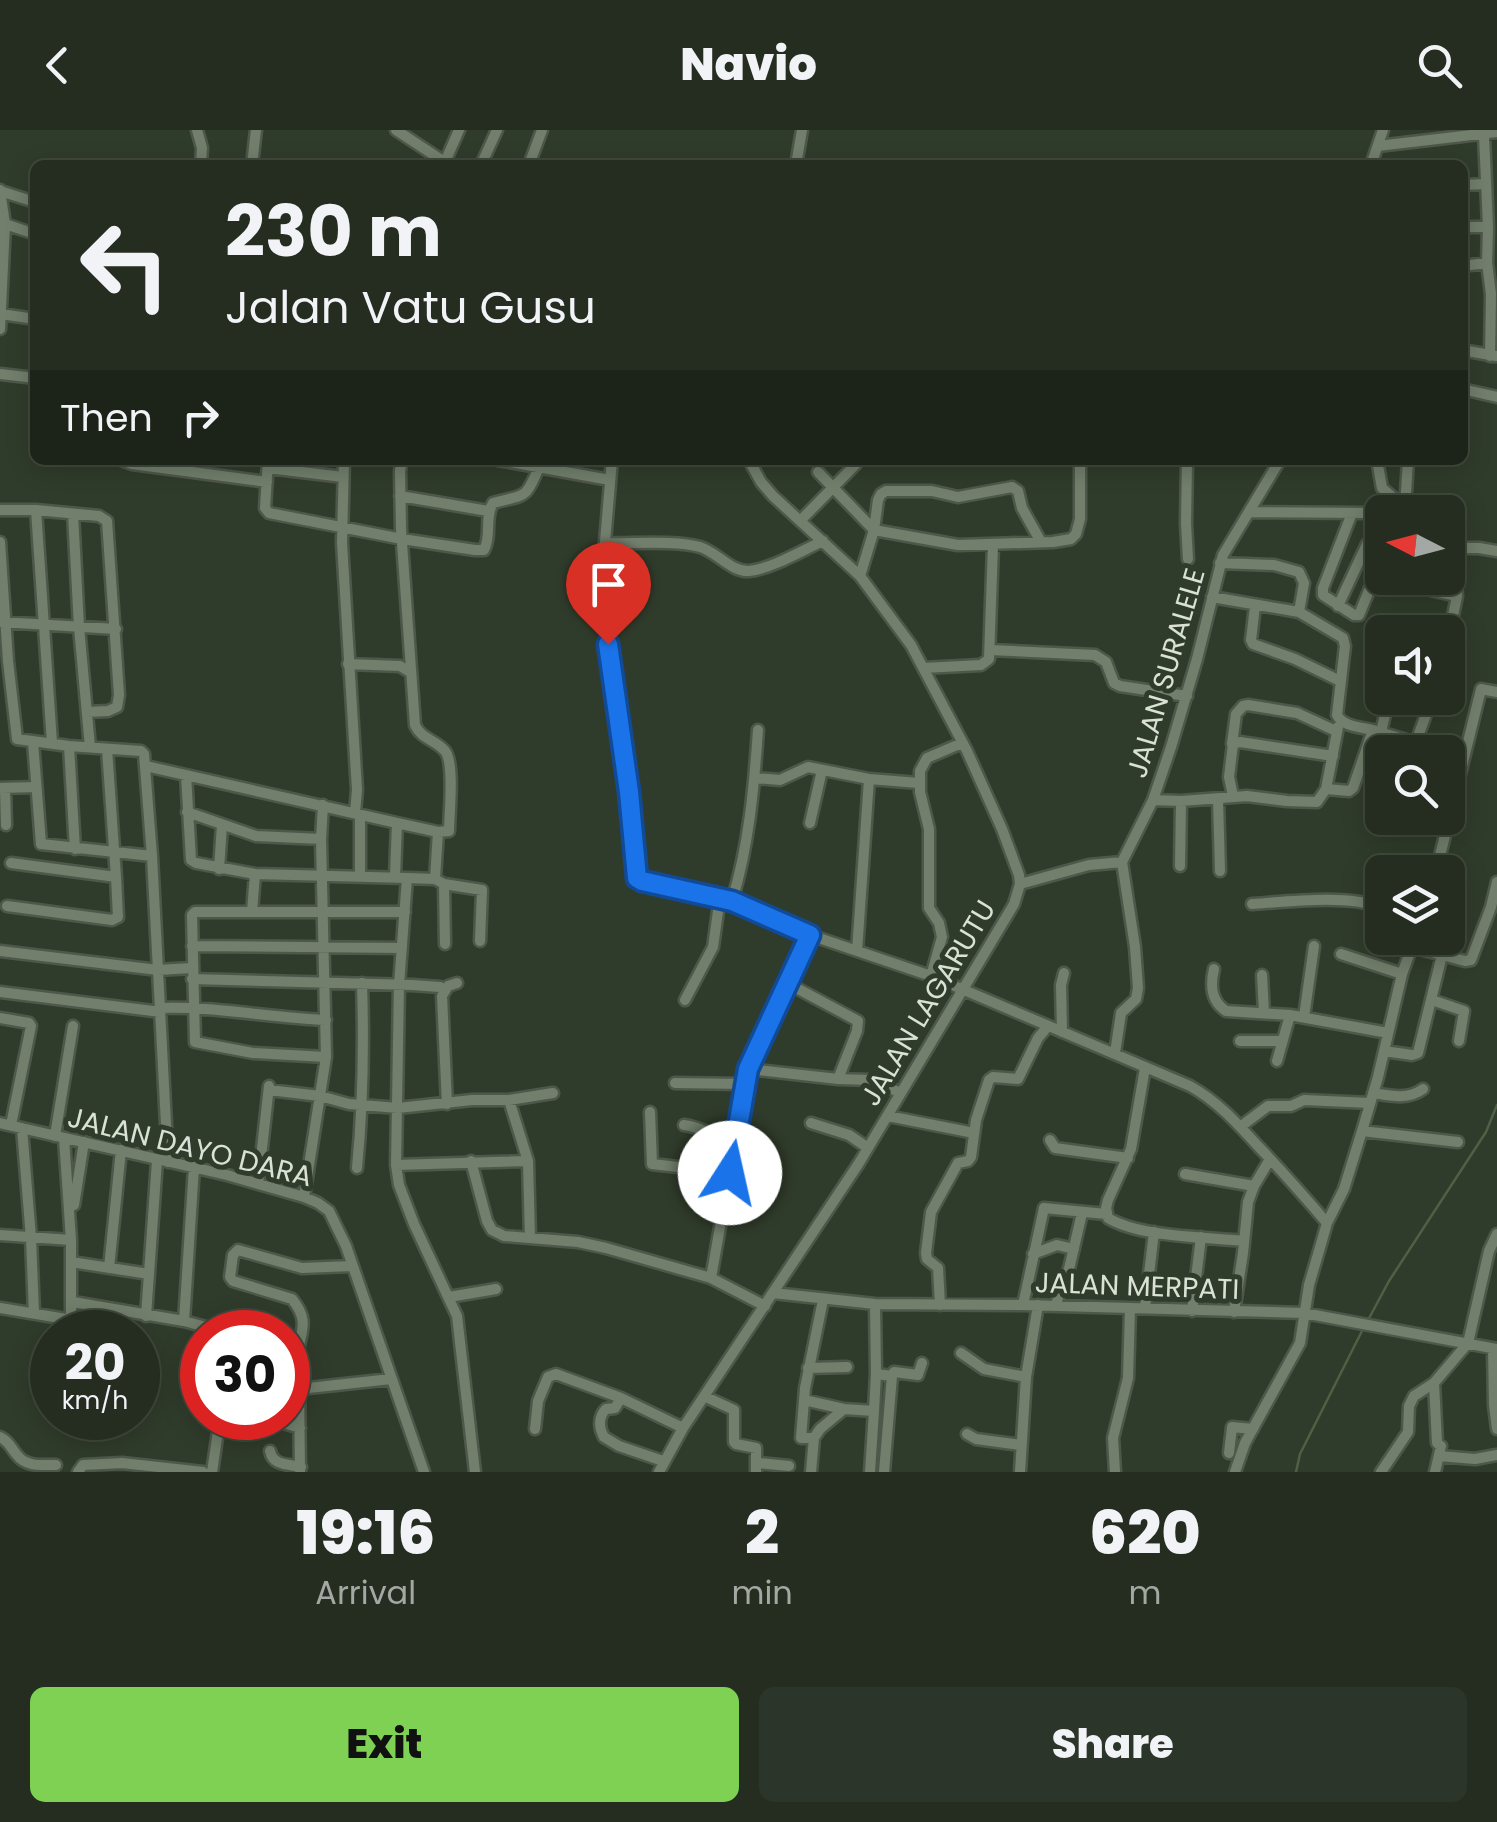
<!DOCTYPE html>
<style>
:root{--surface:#242d20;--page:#2c3529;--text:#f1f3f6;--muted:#a3a8a5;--line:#41493e;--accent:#7ed153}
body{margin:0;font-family:Poppins,sans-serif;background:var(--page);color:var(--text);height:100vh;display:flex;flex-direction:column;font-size:38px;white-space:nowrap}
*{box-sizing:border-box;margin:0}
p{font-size:32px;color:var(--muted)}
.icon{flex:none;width:55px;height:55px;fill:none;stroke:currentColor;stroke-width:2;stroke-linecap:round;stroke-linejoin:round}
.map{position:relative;height:1342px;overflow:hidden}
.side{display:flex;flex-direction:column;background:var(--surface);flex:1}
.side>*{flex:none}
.guide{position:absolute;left:30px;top:30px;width:1438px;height:305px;border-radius:15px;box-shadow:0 5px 25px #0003,0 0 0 2px var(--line);background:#242d20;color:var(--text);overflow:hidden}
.needle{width:65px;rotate:276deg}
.controls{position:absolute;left:1365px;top:365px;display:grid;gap:20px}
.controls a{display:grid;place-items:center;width:100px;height:100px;border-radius:15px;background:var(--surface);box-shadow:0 5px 25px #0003,0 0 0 2px var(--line);font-size:50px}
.speed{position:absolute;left:30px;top:1180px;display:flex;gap:20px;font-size:50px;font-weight:700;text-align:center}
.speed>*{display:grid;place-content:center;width:130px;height:130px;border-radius:50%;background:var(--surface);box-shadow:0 5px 25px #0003,0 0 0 2px var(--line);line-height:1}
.speed small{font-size:25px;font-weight:400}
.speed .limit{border:15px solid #d22;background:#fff;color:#111}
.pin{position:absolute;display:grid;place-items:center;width:85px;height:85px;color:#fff;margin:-102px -42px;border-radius:50% 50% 50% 0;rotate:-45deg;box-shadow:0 0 10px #0007}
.pin .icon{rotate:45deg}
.me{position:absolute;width:110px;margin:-55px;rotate:10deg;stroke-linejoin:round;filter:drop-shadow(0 0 8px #0008)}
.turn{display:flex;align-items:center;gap:35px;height:210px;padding:0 30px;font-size:45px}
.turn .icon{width:130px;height:130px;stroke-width:2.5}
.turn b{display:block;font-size:70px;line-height:85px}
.then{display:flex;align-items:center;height:95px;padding:0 30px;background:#0003;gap:20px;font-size:38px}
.eta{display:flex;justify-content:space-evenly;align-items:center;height:170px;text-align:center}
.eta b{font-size:60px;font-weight:800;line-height:70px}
.cta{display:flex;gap:20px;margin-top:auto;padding:20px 30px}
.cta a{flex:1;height:115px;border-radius:15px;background:var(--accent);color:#111;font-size:40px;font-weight:800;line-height:115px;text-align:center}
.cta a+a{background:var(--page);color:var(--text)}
header{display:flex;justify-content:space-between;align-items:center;height:130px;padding:0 30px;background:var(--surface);font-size:45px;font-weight:800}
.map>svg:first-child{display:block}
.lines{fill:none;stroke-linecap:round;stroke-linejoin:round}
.stream{stroke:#4f6045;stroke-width:2.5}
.minor-casing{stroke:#4e584a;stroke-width:15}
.minor{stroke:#727f6c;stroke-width:10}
.route-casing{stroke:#114b97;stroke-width:25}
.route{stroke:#1a73e8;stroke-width:18}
.labels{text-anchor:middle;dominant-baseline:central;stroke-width:10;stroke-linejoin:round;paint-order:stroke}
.street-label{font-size:28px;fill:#dae2d7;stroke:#303c2b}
</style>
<header><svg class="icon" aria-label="back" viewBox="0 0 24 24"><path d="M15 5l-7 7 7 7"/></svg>Navio<svg class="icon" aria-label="search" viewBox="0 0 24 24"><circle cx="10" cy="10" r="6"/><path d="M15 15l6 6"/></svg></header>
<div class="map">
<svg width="1497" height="1342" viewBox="0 0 1497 1342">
<rect width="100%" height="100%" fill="#303c2b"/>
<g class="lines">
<path class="stream" d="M1367 1192 1389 1151 1486 1002 1497 975
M1296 1342 1300 1324 1363 1199"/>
<g class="minor-casing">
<path id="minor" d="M197 0 202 18 201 35
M396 0 449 35
M1484 5 1488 97 1487 133 1491 164 1490 226
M1378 16 1497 2
M445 32 459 0
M252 35 256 0
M481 35 497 0
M529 35 542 0
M796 35 802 0
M1371 35 1383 0
M1462 55 1486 54
M0 60 5 94 35 104
M0 61 35 72
M1462 97H1488
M1462 136 1487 133
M1 184 35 189
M0 199 5 94
M1462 220 1496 226
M0 244 35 248
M1462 259 1497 267
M121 330 132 334 267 352
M268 330 265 378 269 383 402 409 475 420H484C492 405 484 388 493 373 525 364 525 371 539 337
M344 330 342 413 357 660 355 683
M498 330 610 350
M612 330 603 435V475L629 661 637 748 642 751 732 771 810 805 931 846 1190 956C1217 971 1236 992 1257 1015 1281 1040 1304 1066 1327 1093
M1187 330 1186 394 1188 429
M1377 330 1382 358 1410 382
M268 338 343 347
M818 342 874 400 958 415 1053 412 1071 409 1076 404 1080 389V330
M400 366 488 381
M1405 378 1408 330
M0 380H36L99 386 107 391 119 565 117 577 108 581 87 582
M36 380 52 613
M1250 382 1368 383 1376 384 1382 395
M1352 383 1323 458V465L1354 485H1359L1382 429
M73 384 79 497 90 617
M801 390 856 334 857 330
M0 412 8 531 17 609 69 616 141 621 144 624 152 726 168 1032
M605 413C631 414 675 410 700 417 717 422 731 442 749 441 771 439 803 420 823 411
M1448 413 1454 418 1457 466 1448 510
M1448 418H1479L1497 421
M1220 433 1274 435 1299 442 1304 453 1299 482
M860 446 874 400 878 370 881 364 886 361H932L958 367 1012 357 1018 361 1022 378 1041 412
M1399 453 1457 466
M1212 467 1299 482 1343 508 1345 516 1337 585C1343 597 1361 597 1373 600
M1255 476 1251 510 1253 514 1295 529 1340 551
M1338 476 1367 414
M1 492 116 499
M1401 502H1402
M990 520 1095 525 1106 532 1114 553 1120 556 1187 566
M348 534 400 536 410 542
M923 538 981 535 989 529 993 415
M1381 602 1389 568
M33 612 41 714 152 726
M1416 612 1432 568
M1232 614 1236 584 1243 576 1248 575 1297 583 1336 601
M69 616 75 719
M107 619 116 747
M146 636 397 693 395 746
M186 645 191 730 196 733 255 744 407 748 399 855 396 1035 399 1055 414 1094 457 1186 475 1342
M755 648 780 650 808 637 869 649 857 821
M869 649 919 653
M1 658 36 657
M5 658 6 695
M1326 659 1338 597
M1233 666 1229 647 1233 614 1240 612 1333 626
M1218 669 1220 741
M1153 670 1181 671 1247 666 1287 671 1317 672 1326 659 1349 661 1353 658 1373 600 1463 627
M187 682 256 706 321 709
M397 693 438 702 449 701C449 684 455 633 445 621 436 610 421 609 415 595L401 399 400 341 402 330
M810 693 822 640
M1122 732 1153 670 1171 617 1197 529 1223 425 1280 330
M1180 736 1181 671
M219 739 222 695
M1436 742 1481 559 1497 562
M360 746V685
M407 748 435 749 444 754 445 814
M435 749 438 702
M444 754 482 760 480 811
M1020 754 1089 735 1122 732
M732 771C749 715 754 658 758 600
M1252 774C1282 772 1351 764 1377 777V790L1382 793
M7 776 112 790 118 787 116 747 11 733
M252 782 255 744
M192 816 402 818
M1412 817 1465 831 1471 830 1491 777 1497 752
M0 821 158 840 191 838
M1341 824 1402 844
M1214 839C1210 856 1211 871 1226 881L1290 885
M1262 845 1264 883
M931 846 942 807 939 793 929 778V699L920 662V641L927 628 962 613
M192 849 412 855 440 857 445 861
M787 853 858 891 857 901 838 949
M0 862 161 882
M685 870 713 817 720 767
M1432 870 1464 881 1459 911
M160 878C215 876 271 888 326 890
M1304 887 1314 816
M0 888 29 893 31 896 11 995
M1062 902 1061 855 1064 843
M1240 911H1282
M1384 921 1412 925 1418 923 1442 825
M1115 923 1121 883 1136 869 1138 858 1135 817 1122 732
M326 927 253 923 195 912 192 785 195 782H405
M1277 931 1290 885 1388 903
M1145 938 1131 1019 1108 1070 1106 1078 1108 1088C1139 1107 1206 1107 1244 1111
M748 939 838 949 871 950 901 963
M675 953 745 954
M269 960 320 966 349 974 398 978 472 970H509L553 963
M1373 963C1391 966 1408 970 1423 959
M509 970 528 1031 530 1108
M447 974 442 866 448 856 457 853
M650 982 652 1034 729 1043
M888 986 974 1003
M0 993 227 1045 304 1067 318 1073 329 1081 346 1116 424 1342
M811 993 849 1005 868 1018
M684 995C703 997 716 1009 735 1012
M1240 997 1268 976H1291L1304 970 1370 973
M22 998 31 1108 34 1183
M1362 1001 1458 1012
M55 1006 73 896
M1050 1010 1055 1018 1128 1028
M471 1031 487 1091 492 1100 504 1106 578 1112 606 1118 711 1148
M396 1035 528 1031
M357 1038C363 976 364 915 362 853
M1185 1044 1254 1056
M258 1054 269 956
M304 1067 326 927 321 709 323 675
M74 1075 84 1012
M0 1105 71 1110 64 1008
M1033 1124 1057 1115 1074 1119
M71 1132 149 1144
M352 1136 302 1138 238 1120 233 1125 230 1147 233 1151 292 1169C310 1191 301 1201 297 1225 295 1236 298 1248 299 1259L391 1249
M109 1138 121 1020
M773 1163 875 1174 1023 1175 1304 1183 1497 1219
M449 1167 496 1159
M823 1170 805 1258 801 1308H814L820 1299 844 1279
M73 1172 184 1191 194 1037
M875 1174 876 1244 892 1246 884 1342
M940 1175 938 1138 927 1129 926 1123 931 1082 958 1033 968 1031 971 1027 976 990 989 950 993 947 1018 949 1038 908 1048 896
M1023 1175 1044 1078 1106 1084
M765 1176 711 1148 748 939 810 805
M1056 1176 1062 1151 1069 1139 1082 1083
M0 1178 66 1189 71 1187V1110
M1145 1178 1154 1102
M1192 1181 1201 1107
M1234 1182 1243 1123 1248 1072 1254 1056 1270 1029
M146 1186 157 1031
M184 1191 224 1202
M1493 1219 1494 1275 1497 1299
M961 1223 984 1239 1026 1247
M808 1238 847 1237
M892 1246 894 1242 918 1245 922 1233
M1434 1253 1437 1313 1441 1316 1435 1342
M299 1259 300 1342
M706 1267 734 1280V1312L736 1314 756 1318V1342
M621 1268 615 1278 606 1279C598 1287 599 1298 604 1307L619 1316 663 1331
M804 1270 844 1279 874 1281 876 1244
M244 1288 253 1289
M274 1290 300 1298
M535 1299 538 1271 548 1247 556 1244 621 1268 683 1298
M967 1304 976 1309 1021 1315
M0 1307C10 1312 10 1317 17 1325 26 1337 42 1335 56 1335
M270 1321C273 1336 288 1334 301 1337
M1229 1323 1232 1297 1253 1299
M1439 1326 1475 1329 1497 1325
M758 1333 789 1336
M78 1342 83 1335 122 1333 203 1342
M212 1342 220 1288
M659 1342 683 1298 859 1033 1014 774 1020 754 1019 745 1002 699 967 621 911 515 860 446 773 366 761 352 749 330
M811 1342 814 1308
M870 1342 874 1281
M1020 1342 1026 1247 1038 1175
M1115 1342 1113 1308 1128 1248 1130 1179
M1235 1342 1245 1313 1300 1213 1309 1155 1321 1114 1327 1093 1344 1059 1362 1001 1378 947 1402 844 1415 808
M1381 1342 1408 1302 1409 1276 1414 1266 1434 1253 1468 1213 1489 1121 1497 1104"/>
</g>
<use href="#minor" class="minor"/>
</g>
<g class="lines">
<g class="route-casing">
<path id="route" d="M608 514 629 662 637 748 642 751 732 771 810 805 748 939 730 1043"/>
</g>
<use href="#route" class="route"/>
</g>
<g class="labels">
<g class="street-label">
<text transform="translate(1166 543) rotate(-74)">JALAN SURALELE</text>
<text transform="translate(928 873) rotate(-59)">JALAN LAGARUTU</text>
<text transform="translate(190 1017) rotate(14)">JALAN DAYO DARA</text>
<text transform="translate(1137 1156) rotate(2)">JALAN MERPATI</text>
</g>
</g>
</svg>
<div class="controls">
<a><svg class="needle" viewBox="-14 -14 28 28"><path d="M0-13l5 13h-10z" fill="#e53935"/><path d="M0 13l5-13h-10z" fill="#a3a8a5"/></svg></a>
<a><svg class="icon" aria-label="sound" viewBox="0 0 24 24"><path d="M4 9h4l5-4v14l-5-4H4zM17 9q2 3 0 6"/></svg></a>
<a><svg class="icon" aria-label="search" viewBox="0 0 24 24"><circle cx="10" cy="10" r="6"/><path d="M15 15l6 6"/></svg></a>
<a><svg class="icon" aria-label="layers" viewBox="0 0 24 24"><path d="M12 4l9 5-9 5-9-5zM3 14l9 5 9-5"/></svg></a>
</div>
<div class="speed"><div>20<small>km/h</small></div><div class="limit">30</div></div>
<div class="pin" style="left:608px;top:514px;background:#d93025"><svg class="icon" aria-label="arrive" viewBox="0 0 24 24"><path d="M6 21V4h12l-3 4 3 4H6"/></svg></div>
<svg class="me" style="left:730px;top:1043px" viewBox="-20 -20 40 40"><circle r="19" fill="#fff"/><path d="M0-13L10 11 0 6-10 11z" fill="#1a73e8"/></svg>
<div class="guide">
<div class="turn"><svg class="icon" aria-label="left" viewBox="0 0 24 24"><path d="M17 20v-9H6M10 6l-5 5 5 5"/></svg><div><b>230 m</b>Jalan Vatu Gusu</div></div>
<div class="then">Then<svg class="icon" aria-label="right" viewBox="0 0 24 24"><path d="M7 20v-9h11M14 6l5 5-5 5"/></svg></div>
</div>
</div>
<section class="side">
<div class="eta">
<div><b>19:16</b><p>Arrival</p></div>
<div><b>2</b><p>min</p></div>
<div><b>620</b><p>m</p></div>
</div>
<div class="cta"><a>Exit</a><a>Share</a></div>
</section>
